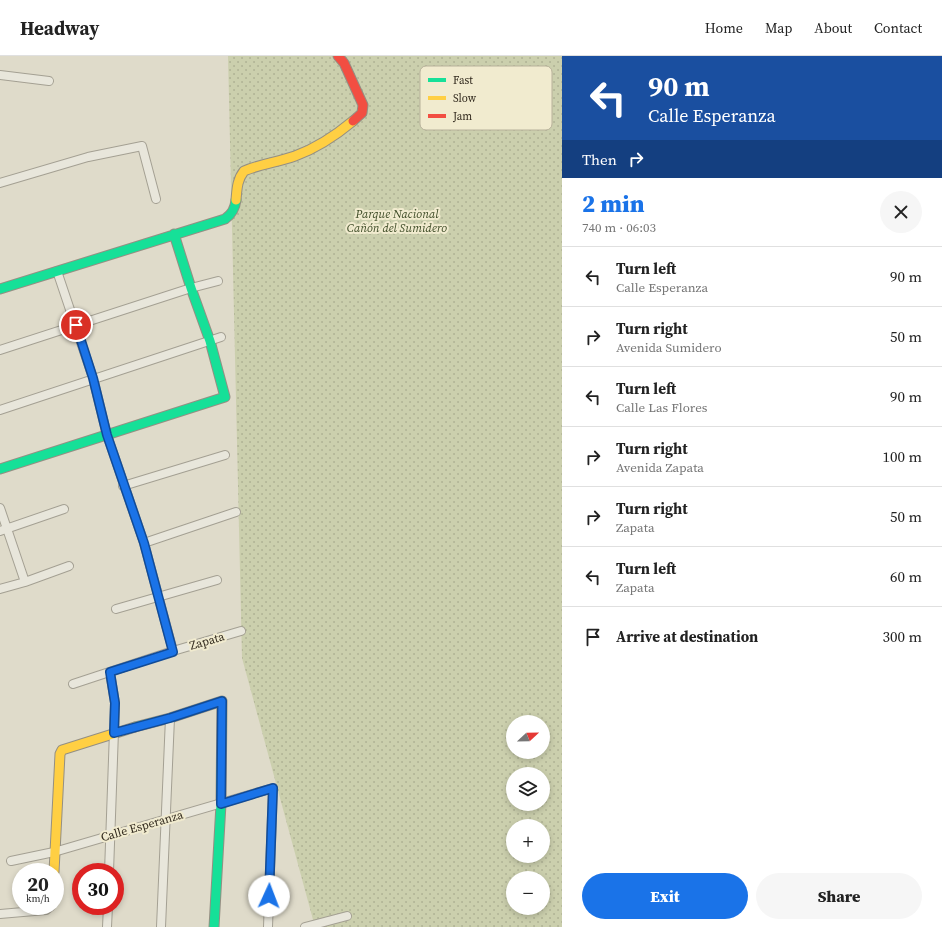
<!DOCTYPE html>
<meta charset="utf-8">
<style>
:root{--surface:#fff;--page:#f6f6f6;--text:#222;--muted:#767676;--line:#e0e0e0;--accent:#1a73e8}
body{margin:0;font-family:"Source Serif 4",serif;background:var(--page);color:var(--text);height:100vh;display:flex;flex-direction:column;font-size:15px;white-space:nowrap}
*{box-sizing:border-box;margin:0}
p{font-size:13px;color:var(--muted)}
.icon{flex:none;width:22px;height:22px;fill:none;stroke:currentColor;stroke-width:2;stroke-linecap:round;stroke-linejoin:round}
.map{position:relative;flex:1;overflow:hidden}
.drawer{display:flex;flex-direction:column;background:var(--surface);width:380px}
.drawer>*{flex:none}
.banner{background:#1a4fa0;color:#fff;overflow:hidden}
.needle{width:26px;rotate:68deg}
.controls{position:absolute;left:506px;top:659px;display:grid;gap:8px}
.controls a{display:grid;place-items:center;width:44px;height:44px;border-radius:50%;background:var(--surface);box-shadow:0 2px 6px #0003;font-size:20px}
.speed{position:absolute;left:12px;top:807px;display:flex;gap:8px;font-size:20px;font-weight:700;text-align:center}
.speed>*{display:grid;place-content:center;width:52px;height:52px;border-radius:50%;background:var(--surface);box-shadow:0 2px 6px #0003;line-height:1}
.speed small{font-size:10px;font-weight:400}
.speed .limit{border:6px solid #d22;background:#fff;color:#111}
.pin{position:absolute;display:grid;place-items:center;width:34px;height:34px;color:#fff;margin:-17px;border:2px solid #fff;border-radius:50%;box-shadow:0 1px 4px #0007}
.me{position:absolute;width:44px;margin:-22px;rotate:2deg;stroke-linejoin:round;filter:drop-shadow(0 0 3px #0008)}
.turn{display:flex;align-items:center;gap:14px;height:84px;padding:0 20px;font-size:18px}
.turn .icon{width:52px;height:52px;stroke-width:2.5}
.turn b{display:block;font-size:28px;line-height:34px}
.then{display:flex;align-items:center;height:38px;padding:0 20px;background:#0003;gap:8px;font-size:15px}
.round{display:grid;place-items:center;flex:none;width:42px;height:42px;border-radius:21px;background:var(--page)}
.summary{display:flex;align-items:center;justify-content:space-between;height:68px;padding:0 20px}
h1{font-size:24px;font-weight:800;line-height:30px;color:var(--accent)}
.primary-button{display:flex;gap:8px;margin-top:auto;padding:8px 20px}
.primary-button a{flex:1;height:46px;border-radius:24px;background:var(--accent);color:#fff;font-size:16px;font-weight:800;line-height:46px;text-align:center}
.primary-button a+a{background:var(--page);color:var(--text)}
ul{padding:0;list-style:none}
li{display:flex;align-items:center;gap:12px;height:60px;padding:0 20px;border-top:1px solid var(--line)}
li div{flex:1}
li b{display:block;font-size:15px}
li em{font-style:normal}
header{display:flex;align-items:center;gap:24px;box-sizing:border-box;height:56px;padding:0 20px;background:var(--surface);border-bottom:1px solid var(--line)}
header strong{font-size:19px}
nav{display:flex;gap:22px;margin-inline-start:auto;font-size:14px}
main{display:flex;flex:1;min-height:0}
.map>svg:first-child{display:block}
.grass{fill:url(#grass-dots);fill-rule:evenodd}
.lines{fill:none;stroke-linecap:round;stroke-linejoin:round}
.street-casing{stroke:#a4a093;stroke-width:10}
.fast-casing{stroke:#948f83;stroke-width:11}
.slow-casing{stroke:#948f83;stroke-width:11}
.jam-casing{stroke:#948f83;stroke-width:11}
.street{stroke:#e8e6db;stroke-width:8}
.fast{stroke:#16e098;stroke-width:9}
.slow{stroke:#ffcf43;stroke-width:9}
.jam{stroke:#f24e42;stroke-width:9}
.route-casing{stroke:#114b97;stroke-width:10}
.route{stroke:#1a73e8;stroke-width:7}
.labels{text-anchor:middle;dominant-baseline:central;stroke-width:4;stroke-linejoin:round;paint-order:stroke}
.park-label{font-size:12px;font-style:italic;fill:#3d4b26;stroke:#f1ebcf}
.street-label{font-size:12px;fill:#31291d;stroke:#f1ebcf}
.key{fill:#f1ebcf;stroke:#b7b19a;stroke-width:1}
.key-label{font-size:11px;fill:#31291d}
</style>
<header>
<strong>Headway</strong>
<nav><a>Home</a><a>Map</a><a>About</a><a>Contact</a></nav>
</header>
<main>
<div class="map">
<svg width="562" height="871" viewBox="0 0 562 871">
<defs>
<pattern id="grass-dots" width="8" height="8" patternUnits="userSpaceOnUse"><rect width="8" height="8" fill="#cbcfad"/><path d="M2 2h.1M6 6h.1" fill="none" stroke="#afb294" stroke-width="1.8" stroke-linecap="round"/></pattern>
</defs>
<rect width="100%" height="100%" fill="#dfdbca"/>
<path class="grass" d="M228 0H562V871H315L242 602ZM513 666H543V696H513ZM513 718H543V748H513ZM513 770H543V800H513ZM513 822H543V852H513Z"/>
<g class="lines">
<g class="street-casing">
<path id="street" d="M0 19 49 25
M0 127 88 101 142 90 156 143
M57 215 93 322 107 379 144 487 173 595
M0 294 191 232 218 225
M0 354 221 281
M123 430 225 399
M0 452 25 526
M0 475 64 453
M144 487 236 456
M0 533 25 526 69 510
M116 553 217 524
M73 628 173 595 241 575
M11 805 54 796 273 732 268 871
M109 816 115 647 110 616
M0 858 46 854 51 850
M107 871 108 850
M161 871 170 662
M305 871 347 860"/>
</g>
<g class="fast-casing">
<path id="fast" d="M0 233 225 163C232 158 235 153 236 144
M0 413 225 341 210 285 191 232 174 178
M135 671 170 662 222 645 221 748 214 871"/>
</g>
<g class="slow-casing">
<path id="slow" d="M236 144C237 133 237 124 244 115 260 108 278 106 295 100 317 92 335 80 353 65
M54 816 60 698 62 694 135 671"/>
</g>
<g class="jam-casing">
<path id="jam" d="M338 0 344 7 363 49 362 57 353 65"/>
</g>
<use href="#street" class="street"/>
<use href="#fast" class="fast"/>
<use href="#slow" class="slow"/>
<use href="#jam" class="jam"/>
</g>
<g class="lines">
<g class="route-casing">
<path id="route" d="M76 269 93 322 107 379 144 487 173 596 110 616 115 647 114 677 170 662 222 645 221 748 273 732 269 840"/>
</g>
<use href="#route" class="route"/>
</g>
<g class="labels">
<g class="park-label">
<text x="397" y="158">Parque Nacional<tspan x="397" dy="14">Cañón del Sumidero</tspan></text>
</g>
<g class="street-label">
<text transform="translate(207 585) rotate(-16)">Zapata</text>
<text transform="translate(142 770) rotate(-16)">Calle Esperanza</text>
</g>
</g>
<rect x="420" y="10" width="132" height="64" rx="6" class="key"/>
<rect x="428" y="22" width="18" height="4" fill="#16e098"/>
<rect x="428" y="40" width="18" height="4" fill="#ffcf43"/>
<rect x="428" y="58" width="18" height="4" fill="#f24e42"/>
<g class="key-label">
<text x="453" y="28">Fast</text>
<text x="453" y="46">Slow</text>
<text x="453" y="64">Jam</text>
</g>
</svg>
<div class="controls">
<a><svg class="needle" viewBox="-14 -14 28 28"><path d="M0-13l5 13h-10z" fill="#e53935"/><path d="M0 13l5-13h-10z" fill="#767676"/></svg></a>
<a><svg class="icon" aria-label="layers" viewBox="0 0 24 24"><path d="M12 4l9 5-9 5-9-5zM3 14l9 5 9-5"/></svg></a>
<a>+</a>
<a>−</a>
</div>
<div class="speed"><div>20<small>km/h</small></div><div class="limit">30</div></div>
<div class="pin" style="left:76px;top:269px;background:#d93025"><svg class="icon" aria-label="arrive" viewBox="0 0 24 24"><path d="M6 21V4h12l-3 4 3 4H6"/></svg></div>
<svg class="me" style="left:269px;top:840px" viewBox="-20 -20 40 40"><circle r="19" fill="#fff"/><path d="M0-13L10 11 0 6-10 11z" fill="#1a73e8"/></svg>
</div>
<section class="drawer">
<div class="banner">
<div class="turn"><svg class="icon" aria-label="left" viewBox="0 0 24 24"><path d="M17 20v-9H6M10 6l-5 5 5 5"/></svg><div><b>90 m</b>Calle Esperanza</div></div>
<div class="then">Then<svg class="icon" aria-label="right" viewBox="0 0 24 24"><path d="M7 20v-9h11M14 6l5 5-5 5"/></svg></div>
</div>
<div class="summary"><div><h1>2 min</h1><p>740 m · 06:03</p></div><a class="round"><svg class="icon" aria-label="close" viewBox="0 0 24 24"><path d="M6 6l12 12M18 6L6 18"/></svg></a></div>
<ul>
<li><svg class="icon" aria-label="left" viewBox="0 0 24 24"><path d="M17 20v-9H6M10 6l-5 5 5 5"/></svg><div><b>Turn left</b><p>Calle Esperanza</p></div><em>90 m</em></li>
<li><svg class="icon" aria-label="right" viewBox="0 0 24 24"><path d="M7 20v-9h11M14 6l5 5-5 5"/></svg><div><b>Turn right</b><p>Avenida Sumidero</p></div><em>50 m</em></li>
<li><svg class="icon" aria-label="left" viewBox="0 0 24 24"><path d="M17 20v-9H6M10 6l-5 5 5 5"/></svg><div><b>Turn left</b><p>Calle Las Flores</p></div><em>90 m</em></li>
<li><svg class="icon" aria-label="right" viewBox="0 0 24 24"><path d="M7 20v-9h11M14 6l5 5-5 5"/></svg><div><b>Turn right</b><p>Avenida Zapata</p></div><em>100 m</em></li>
<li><svg class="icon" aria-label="right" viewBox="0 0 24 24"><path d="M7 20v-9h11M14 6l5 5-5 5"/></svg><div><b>Turn right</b><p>Zapata</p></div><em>50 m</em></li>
<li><svg class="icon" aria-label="left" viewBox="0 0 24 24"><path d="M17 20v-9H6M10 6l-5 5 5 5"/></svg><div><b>Turn left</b><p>Zapata</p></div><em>60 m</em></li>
<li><svg class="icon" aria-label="arrive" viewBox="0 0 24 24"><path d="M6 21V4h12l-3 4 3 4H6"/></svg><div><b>Arrive at destination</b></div><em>300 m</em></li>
</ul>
<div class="primary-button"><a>Exit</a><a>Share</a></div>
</section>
</main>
